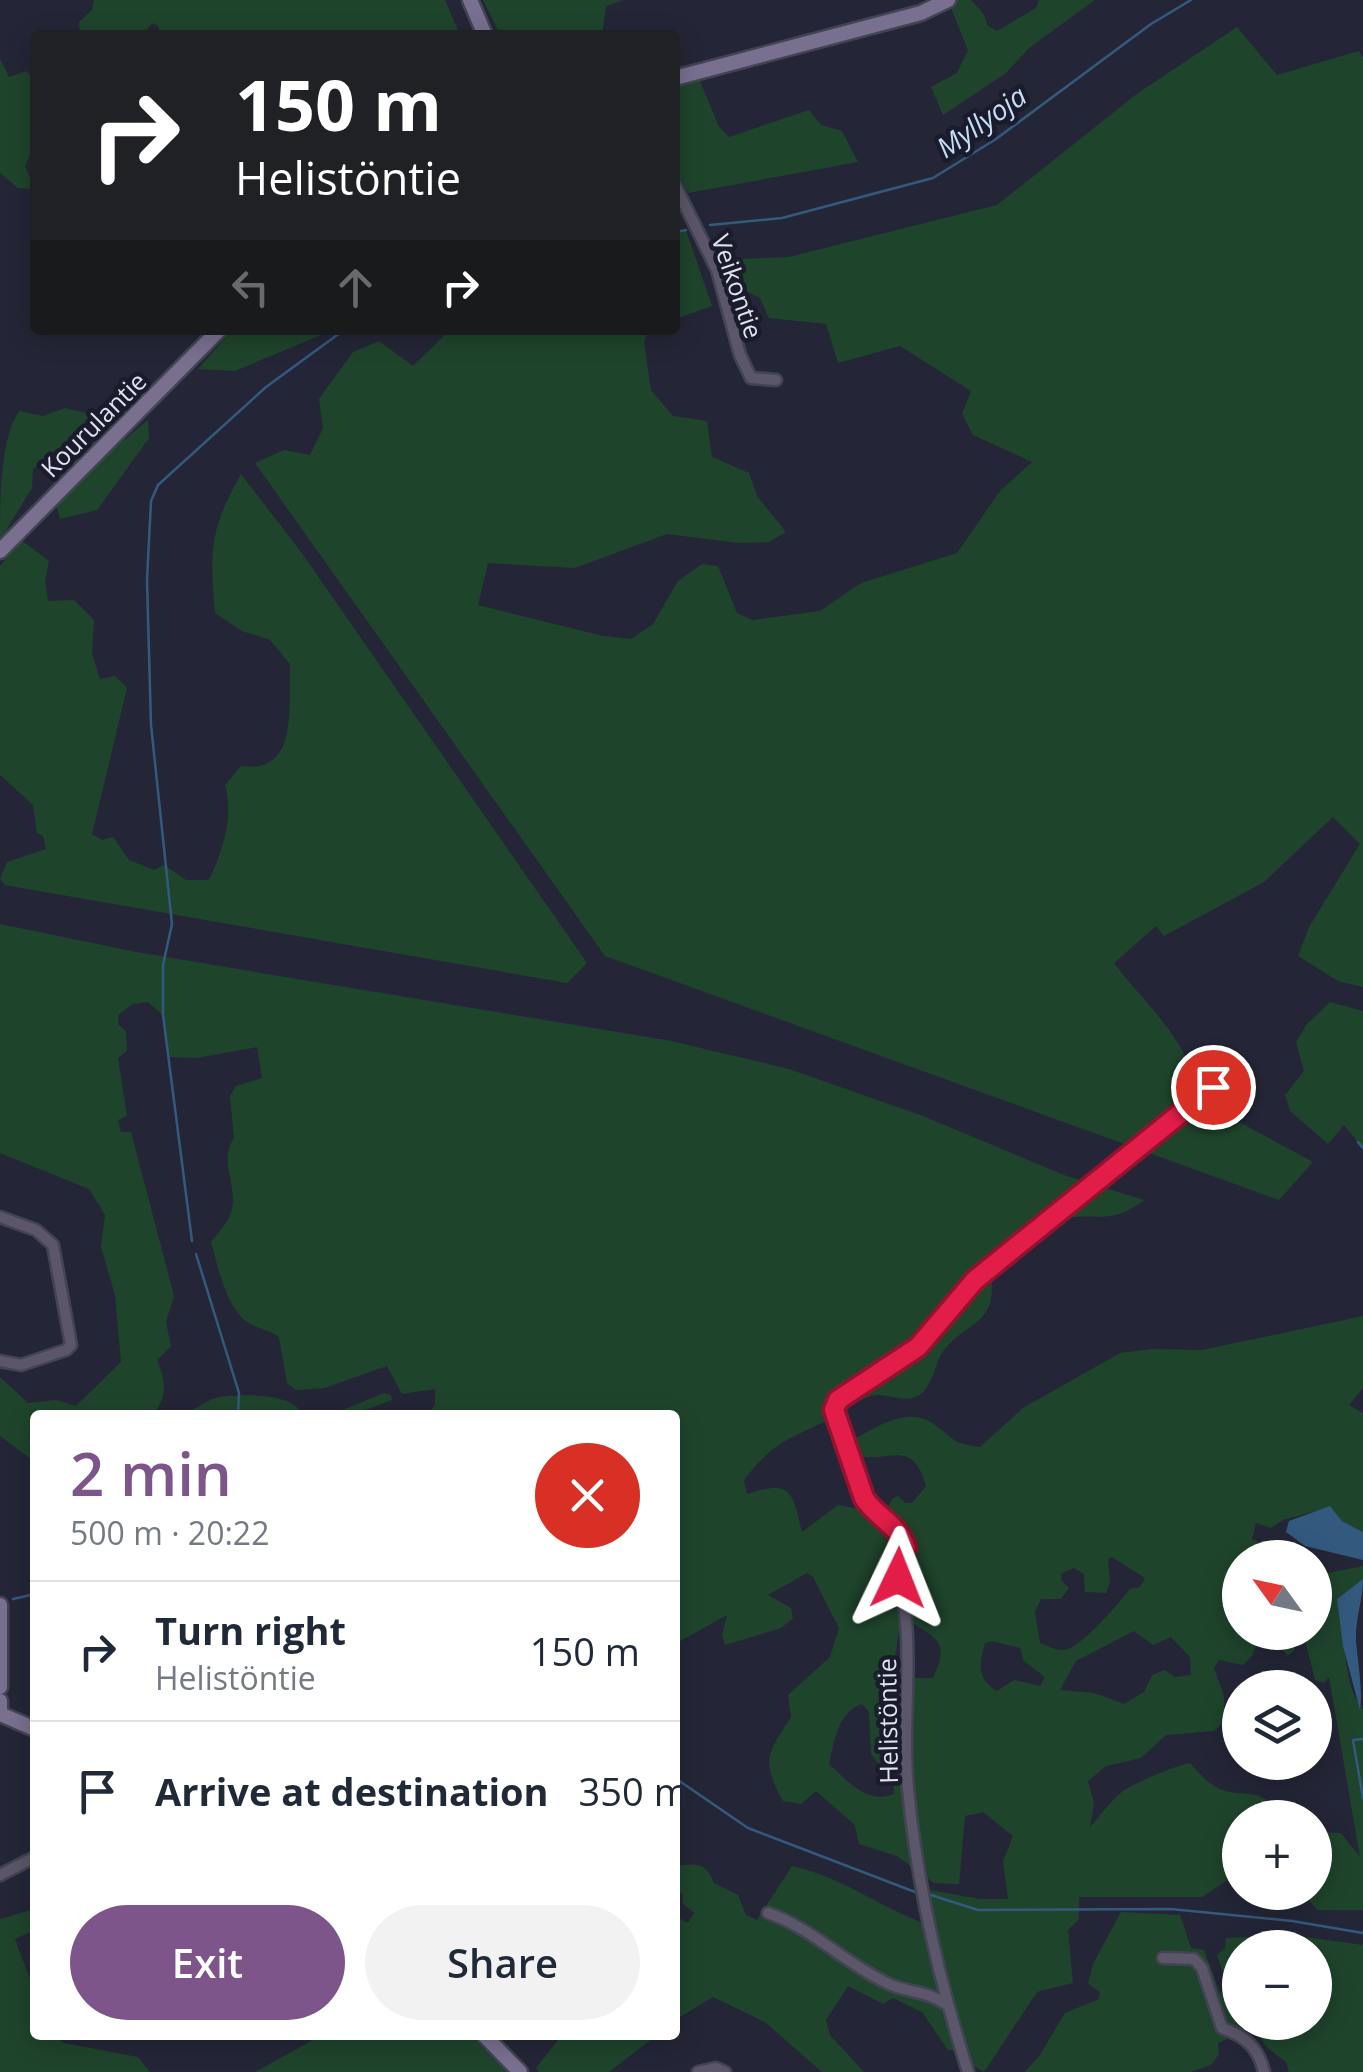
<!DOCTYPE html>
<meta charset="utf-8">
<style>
:root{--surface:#fff;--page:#f2f2f3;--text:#1f2937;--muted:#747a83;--line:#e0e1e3;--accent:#7e558b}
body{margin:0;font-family:"Open Sans",sans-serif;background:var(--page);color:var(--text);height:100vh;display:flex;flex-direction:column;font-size:38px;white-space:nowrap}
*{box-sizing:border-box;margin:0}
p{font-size:32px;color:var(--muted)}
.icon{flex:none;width:55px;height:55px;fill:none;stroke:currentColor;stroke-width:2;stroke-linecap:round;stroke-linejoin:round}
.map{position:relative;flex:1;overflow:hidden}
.sheet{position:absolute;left:30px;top:1410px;width:650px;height:630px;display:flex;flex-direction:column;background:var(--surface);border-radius:10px;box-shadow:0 5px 25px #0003}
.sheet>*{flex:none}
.banner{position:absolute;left:30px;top:30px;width:650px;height:305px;border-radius:10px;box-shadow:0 5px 25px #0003;background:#202124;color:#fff;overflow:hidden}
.needle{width:65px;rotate:303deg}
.fabs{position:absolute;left:1222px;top:1540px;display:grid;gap:20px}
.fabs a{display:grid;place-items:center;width:110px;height:110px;border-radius:50%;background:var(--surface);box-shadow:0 5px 25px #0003;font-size:50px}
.pin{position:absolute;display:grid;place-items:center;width:85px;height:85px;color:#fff;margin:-42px;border:5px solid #fff;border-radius:50%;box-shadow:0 2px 10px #0007}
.me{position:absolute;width:110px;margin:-55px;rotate:2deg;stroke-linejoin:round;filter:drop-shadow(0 0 8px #0008)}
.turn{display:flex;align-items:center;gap:35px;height:210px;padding:0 40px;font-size:45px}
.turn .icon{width:130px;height:130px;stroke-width:2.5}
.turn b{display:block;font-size:70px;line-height:85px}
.lanes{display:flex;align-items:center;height:95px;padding:0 40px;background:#0003;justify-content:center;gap:50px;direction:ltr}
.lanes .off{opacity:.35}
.round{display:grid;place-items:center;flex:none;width:105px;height:105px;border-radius:52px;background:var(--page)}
.head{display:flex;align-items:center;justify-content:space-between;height:170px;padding:0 40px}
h1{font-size:60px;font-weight:600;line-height:75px;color:var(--accent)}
.primary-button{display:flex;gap:20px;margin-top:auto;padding:20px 40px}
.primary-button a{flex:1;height:115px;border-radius:60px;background:var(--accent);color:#fff;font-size:40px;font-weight:600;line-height:115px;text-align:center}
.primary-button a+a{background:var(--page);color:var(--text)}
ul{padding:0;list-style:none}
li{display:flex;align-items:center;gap:30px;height:140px;padding:0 40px;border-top:2px solid var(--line)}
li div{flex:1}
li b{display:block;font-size:38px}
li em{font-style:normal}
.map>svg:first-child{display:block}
.green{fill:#1f442c;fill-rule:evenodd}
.water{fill:#335a7e}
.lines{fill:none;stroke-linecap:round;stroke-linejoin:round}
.stream{stroke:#335a7e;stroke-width:2.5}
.street-casing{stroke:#424454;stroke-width:15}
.secondary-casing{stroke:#424454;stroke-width:19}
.street{stroke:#5c566a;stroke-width:10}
.secondary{stroke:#797090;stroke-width:14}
.route-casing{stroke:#92132f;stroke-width:25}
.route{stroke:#e11d48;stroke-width:18}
.labels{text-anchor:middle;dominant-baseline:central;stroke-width:9;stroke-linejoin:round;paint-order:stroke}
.street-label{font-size:25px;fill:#e1e3ef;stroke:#1a1c2d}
.water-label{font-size:28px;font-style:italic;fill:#c6def5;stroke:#1a1c2d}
</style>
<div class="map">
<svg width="1363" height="2072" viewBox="0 0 1363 2072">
<rect width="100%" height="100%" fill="#242637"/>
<path class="green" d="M94 0H445L460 35H159V27L152 23 143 35H80L79 22 92 10Z
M483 0H623L606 6 602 35H500Z
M955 0H971L983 13 988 26 997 31 1036 8 1039 0H1095L1029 48 1006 73 943 115 931 87 957 73 968 50 949 3Z
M1237 27 1277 75 1359 51 1363 58V987L1338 981 1298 956 1309 927 1360 844 1333 817 1264 882 1164 936 1156 926 1114 963C1142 1001 1189 1040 1196 1089L1241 1123 1313 1162 1279 1200 605 956 255 463 284 450 310 455 323 428 319 399 353 352 379 341 413 366 450 330H649L644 342 651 390 673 416 707 421 712 457 749 473 757 496 786 532 769 542 739 543 667 534 575 568 488 563 478 605 603 636 631 639 653 624 678 581 702 564 718 566 737 613 752 620 820 611 861 583 957 553 1000 491 1032 462 973 435 962 414 971 391 900 346 838 363 826 324 769 318 760 298 730 283 720 260 789 257 997 205 1138 93Z
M0 59 9 77 27 71C42 91 37 145 25 166L35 189 18 188 0 173Z
M697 74 719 127 729 137 809 110 821 125 842 131 858 162 688 193 675 169V83Z
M686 230 712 306 675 319V232Z
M232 330H333L235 371 198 369Z
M65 408 116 420 107 430 89 433 70 457 50 456 33 469 32 488 0 540C0 503 0 434 20 411L43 416Z
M148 420 149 438 97 510 60 519 55 498Z
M241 474 301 552 587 963 567 983 56 894 5 885 0 879 7 862 46 849 43 836 37 833 33 805 0 775V566L21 540 49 561 45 581 48 601 74 600 94 620 92 654 100 679 115 676 127 688 92 834 102 840 113 837 129 860 154 870 164 865 186 880H209C223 851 234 816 225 785L241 766C300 775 288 704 290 664L270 640 242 631 215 613C210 550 209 531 241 474Z
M0 924 136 952 671 1041 789 1069 923 1116 1064 1175 1144 1200C1106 1230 1088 1207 1055 1223 1032 1235 1011 1254 991 1270 997 1327 973 1316 944 1350 935 1361 934 1381 923 1392 908 1407 888 1391 871 1396 853 1402 840 1415 824 1422 784 1441 773 1443 744 1480L747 1494C791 1480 792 1490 802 1532L838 1505 861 1509 880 1523 892 1499 898 1496 905 1503H912L926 1486C913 1437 889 1463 858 1456L852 1440C876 1428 906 1406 932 1423 956 1439 949 1443 980 1447L1023 1408 1120 1353 1152 1349 1202 1350 1363 1316V1388L1349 1405 1363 1413V1532L1342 1521 1330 1507 1283 1520 1271 1528 1256 1523 1252 1539 1279 1551 1281 1557 1240 1558V1632L1261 1633 1252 1656 1243 1665 1219 1660 1214 1668 1224 1696V1721L1214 1731 1166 1735 1141 1758 1106 1766 1088 1781 1094 1803 1090 1827C1100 1816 1111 1800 1123 1791 1135 1783 1177 1765 1190 1763 1198 1772 1208 1784 1220 1789 1247 1799 1260 1784 1282 1817L1240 1818V1872L1202 1897H1079V1919L1068 1930 1073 1983 1037 1992 984 2072 970 2064 964 2049 948 2050 922 2012 893 1998 883 2004 848 1986 826 2020 830 2035 864 2072H822L765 2022 713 1997 675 2020V1916L688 1923 694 1913 682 1903 683 1896 675 1885V1866C696 1863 706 1862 714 1883L738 1895 746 1915 757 1920 792 1866C844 1877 886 1912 937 1928L929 1890 980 1899H1008L1003 1861 1013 1836 983 1812 965 1816 959 1884 934 1883 897 1856 859 1844 855 1825 816 1791 801 1804 783 1801C761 1761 767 1754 791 1717L788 1695 830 1657 839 1628 813 1577 807 1573 768 1595 791 1608 793 1618 781 1628 725 1645 722 1635 727 1615 675 1644V1415H428L435 1405V1389L402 1394 387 1366 324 1388 296 1390 287 1383 279 1337C269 1330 258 1329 249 1323 226 1309 218 1266 211 1242 217 1234 226 1225 230 1215 241 1190 217 1162 234 1138L230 1096 236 1086 262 1078 257 1047 197 1058 168 1057 163 1015 148 1002 133 1004 118 1015V1024L126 1031 127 1051 118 1058 127 1116 118 1120 121 1132H131L174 1296 166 1322 171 1346 157 1360C166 1382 168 1395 153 1415H35V1462L0 1436V1377L28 1403 57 1400 76 1406 121 1362 115 1295 101 1247 105 1215 89 1189 0 1153ZM1112 1557 1145 1578 1140 1587 1130 1589C1119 1603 1080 1649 1064 1650 1056 1651 1048 1646 1040 1643L1035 1612 1041 1599H1061L1069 1588 1061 1580 1062 1573 1074 1568 1084 1574 1085 1592 1106 1593 1110 1582 1108 1559ZM914 1624C943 1642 947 1646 933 1678H892L899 1631ZM1134 1631 1153 1645 1171 1637 1190 1657 1191 1675 1175 1677 1165 1670 1152 1675 1144 1692 1124 1704 1094 1693 1060 1690 1076 1661ZM992 1641 1020 1648 1024 1661 1045 1677 1040 1686 1014 1680 997 1691C976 1679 979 1663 985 1643ZM862 1704 869 1712 871 1754 894 1784V1794C867 1805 848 1781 829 1764 834 1742 838 1711 862 1704Z
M1330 1002 1363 1011V1148L1344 1125 1328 1144 1290 1111 1285 1095 1304 1071 1296 1042 1307 1024Z
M384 1393 391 1395 392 1400 352 1415H184C195 1409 208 1399 220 1397 242 1394 290 1393 301 1412H338Z
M1363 1566V1579L1337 1599C1348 1633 1340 1681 1363 1710V1910H1317L1309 1900 1317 1888 1315 1832 1341 1833 1360 1857 1329 1677 1324 1683 1315 1680 1304 1636 1296 1633 1294 1651 1287 1656 1273 1633 1315 1632V1586L1328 1573Z
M35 1909V1930L15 1939 35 1992V2035H52L64 2043 138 2057 150 2072H0V1919Z
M1121 1912 1180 1915 1191 1948 1204 1950 1220 1993 1240 1985V2022L1250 2023 1247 2030 1218 2043 1219 2054 1211 2065 1190 2072H1025L1040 2055 1065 2013 1099 1999 1100 1992 1088 1984 1093 1964Z
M1292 1935 1363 1945V2072H1289L1286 2062C1271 2051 1257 2043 1259 2023L1315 2022V1948H1240V1980L1226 1983 1217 1955 1225 1948 1226 1938Z
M322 2035H471L508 2072H255Z
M562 2035H657L609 2072H539L536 2068Z"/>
<path class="water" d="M1330 1506 1342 1521 1363 1532V1560L1305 1546 1286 1532 1289 1521Z
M1363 1579C1363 1600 1355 1619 1356 1641 1358 1664 1363 1691 1360 1710L1343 1646 1337 1599Z"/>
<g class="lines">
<path class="stream" d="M710 225 782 218 933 178 996 139 1151 24 1191 0
M675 232 686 230
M1358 1142 1363 1148
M192 1241 163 1015V965L172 924 151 725 147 580 151 501 158 485 266 387 344 330
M196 1254 239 1393 238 1415
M13 1599 35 1594
M1363 1739 1353 1740 1363 1798
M675 1778 748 1828 915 1892
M931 1895 978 1910 1171 1909 1292 1921 1363 1933"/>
<g class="street-casing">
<path id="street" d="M675 185 717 270 740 355 751 378 776 380
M0 1217 36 1230 53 1245 71 1345 66 1350 21 1365 0 1361
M0 1875 35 1857
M768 1913C814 1929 845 1964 889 1984 909 1993 927 1991 946 2004
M1163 1958 1194 1959 1202 1968 1222 2028C1245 2036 1259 2048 1264 2072
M698 2072 716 2068 725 2072
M968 2072C939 1980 917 1885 908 1789 902 1733 911 1676 906 1621 904 1594 891 1573 906 1547 899 1525 876 1517 864 1498L835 1405 860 1383 918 1347 975 1280 1213 1087"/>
</g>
<g class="secondary-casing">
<path id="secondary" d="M470 0 485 35
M675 78 921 13 948 0
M0 551 219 330
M0 1605V1687
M0 1701V1714L35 1729
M484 2035 520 2072"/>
</g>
<use href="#street" class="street"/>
<use href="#secondary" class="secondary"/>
</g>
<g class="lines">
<g class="route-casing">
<path id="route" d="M898 1578V1561L906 1548C899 1525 876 1517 864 1498L834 1410 838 1400 918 1347 975 1280 1213 1087"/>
</g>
<use href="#route" class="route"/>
</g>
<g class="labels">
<g class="street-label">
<text transform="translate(738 286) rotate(71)">Veikontie</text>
<text transform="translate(93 424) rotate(-45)">Kourulantie</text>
<text transform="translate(887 1721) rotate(-91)">Helistöntie</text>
</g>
<g class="water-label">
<text transform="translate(981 121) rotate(-35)">Myllyoja</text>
</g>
</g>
</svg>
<div class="fabs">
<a><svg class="needle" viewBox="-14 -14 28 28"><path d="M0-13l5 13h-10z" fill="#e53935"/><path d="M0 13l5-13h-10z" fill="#747a83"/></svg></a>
<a><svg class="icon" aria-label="layers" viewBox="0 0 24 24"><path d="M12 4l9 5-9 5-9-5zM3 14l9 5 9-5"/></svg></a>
<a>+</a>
<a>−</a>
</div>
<div class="pin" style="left:1213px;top:1087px;background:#d93025"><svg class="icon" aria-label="arrive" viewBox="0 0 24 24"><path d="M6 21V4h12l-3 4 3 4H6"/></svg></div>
<svg class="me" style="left:898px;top:1578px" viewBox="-20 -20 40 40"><path d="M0-17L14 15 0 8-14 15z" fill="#e11d48" stroke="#fff" stroke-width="4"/></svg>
<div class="banner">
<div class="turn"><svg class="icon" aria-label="right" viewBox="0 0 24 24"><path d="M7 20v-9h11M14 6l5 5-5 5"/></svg><div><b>150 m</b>Helistöntie</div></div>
<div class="lanes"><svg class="icon off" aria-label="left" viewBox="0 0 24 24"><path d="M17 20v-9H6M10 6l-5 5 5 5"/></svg><svg class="icon off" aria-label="ahead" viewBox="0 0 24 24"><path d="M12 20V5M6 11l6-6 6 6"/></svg><svg class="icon" aria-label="right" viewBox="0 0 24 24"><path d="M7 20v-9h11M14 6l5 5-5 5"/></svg></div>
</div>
<section class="sheet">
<div class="head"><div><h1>2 min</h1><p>500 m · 20:22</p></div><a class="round" style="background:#d93025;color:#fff"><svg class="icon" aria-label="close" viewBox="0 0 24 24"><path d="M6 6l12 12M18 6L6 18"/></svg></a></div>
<ul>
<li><svg class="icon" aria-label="right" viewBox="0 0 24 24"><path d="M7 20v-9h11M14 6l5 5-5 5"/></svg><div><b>Turn right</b><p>Helistöntie</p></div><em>150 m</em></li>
<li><svg class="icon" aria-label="arrive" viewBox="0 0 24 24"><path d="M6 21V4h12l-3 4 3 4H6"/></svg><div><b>Arrive at destination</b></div><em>350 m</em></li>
</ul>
<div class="primary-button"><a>Exit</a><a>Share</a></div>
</section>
</div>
